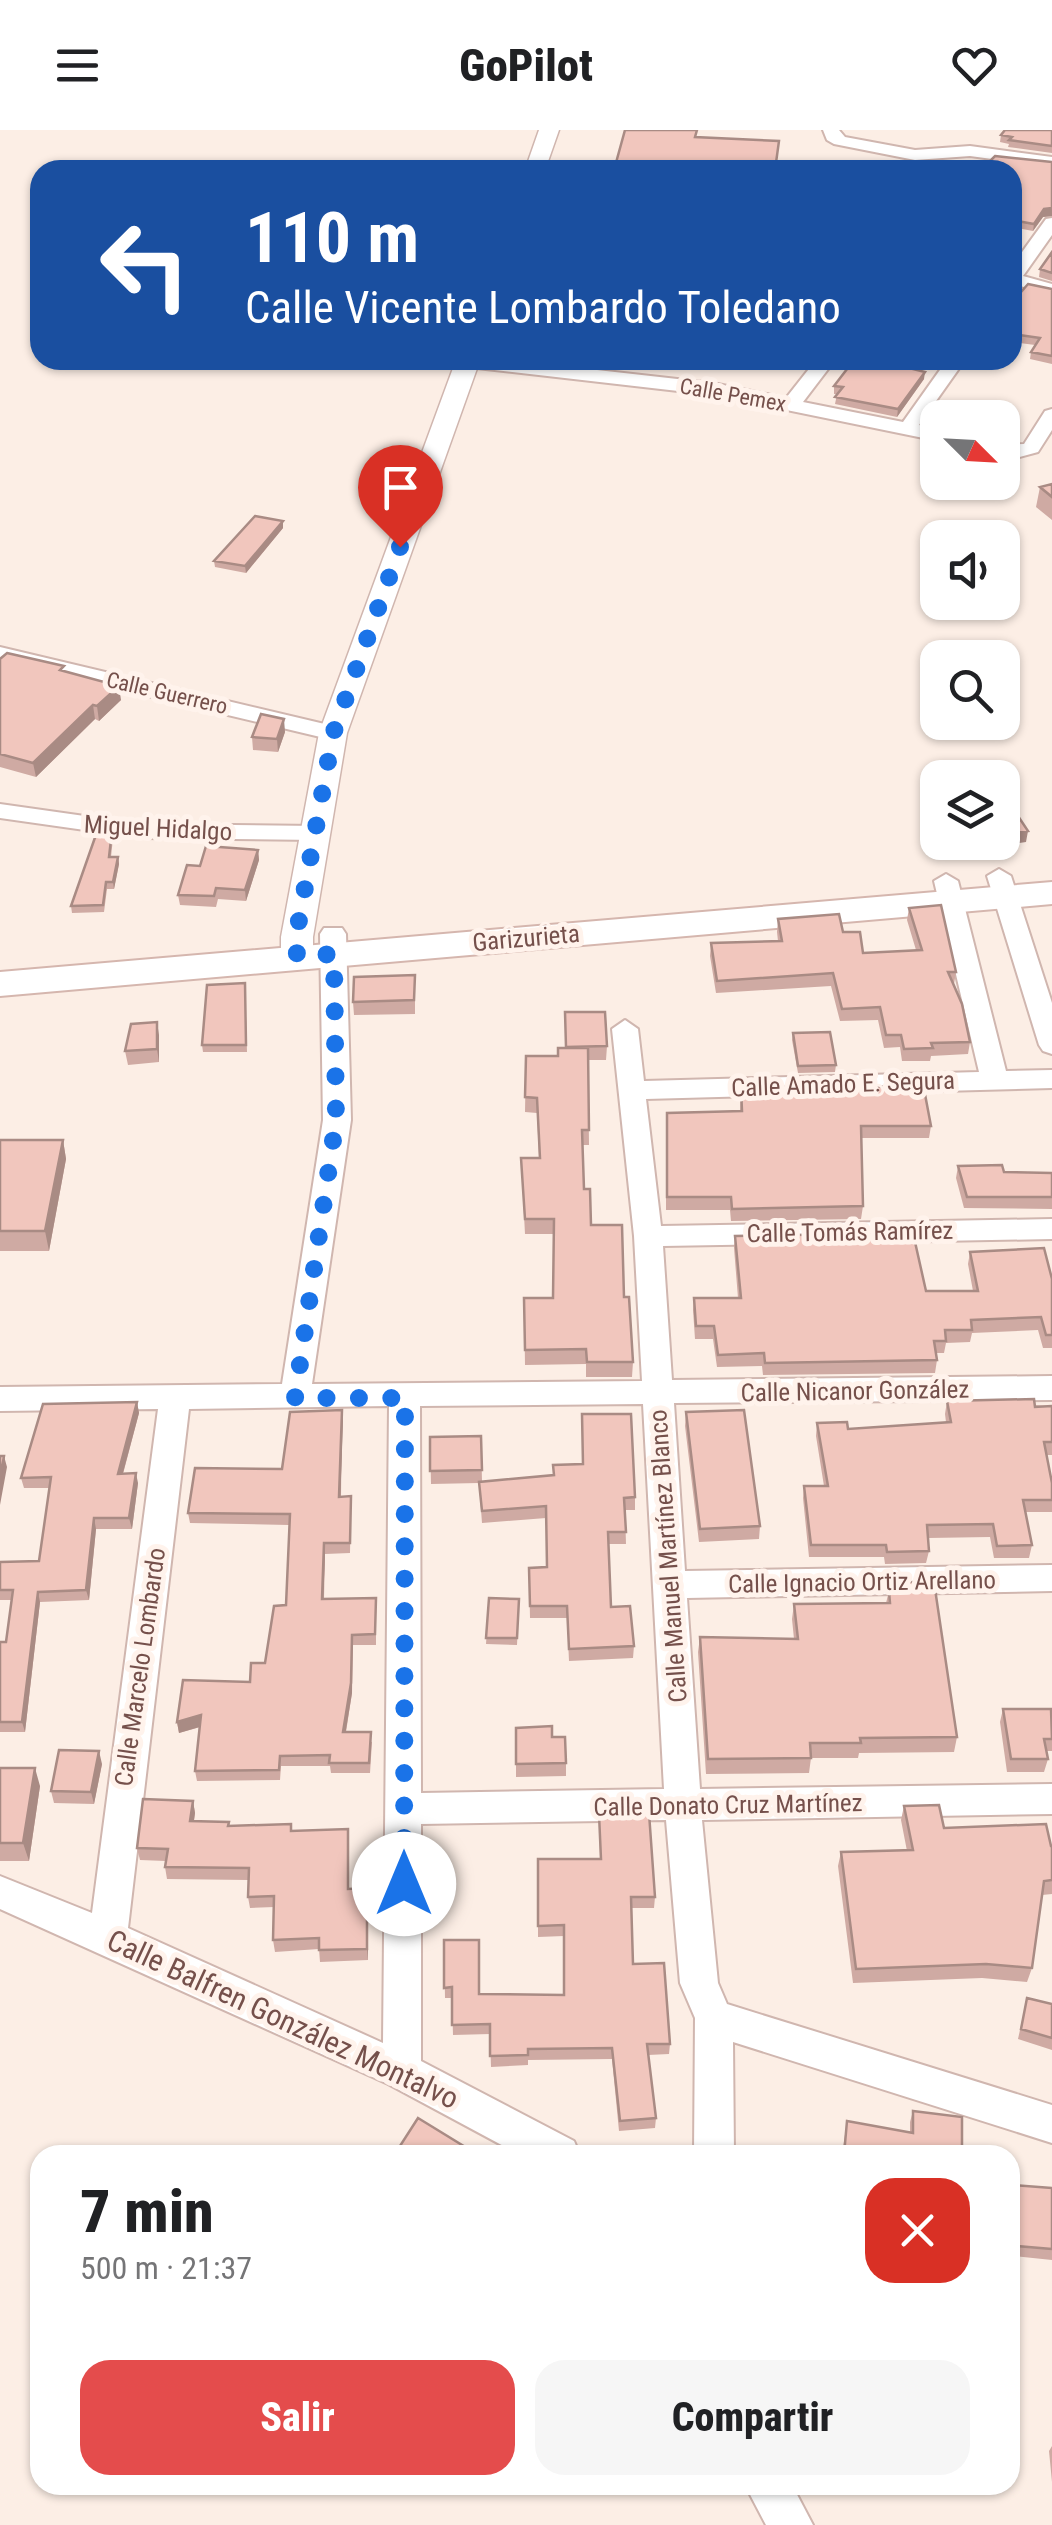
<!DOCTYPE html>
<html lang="es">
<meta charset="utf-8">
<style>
:root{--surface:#fff;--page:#f6f6f6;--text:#202124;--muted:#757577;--accent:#e44c4c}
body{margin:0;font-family:"Roboto Condensed",sans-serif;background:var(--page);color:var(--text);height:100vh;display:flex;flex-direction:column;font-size:38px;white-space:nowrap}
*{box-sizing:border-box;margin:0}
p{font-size:32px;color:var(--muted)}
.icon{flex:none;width:55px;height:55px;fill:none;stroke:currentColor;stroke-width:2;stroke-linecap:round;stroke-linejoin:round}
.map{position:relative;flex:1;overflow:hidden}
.panel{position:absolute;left:30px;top:2015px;width:990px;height:350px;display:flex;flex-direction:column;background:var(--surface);border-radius:30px;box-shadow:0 2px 8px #0004}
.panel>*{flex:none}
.top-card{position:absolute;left:30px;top:30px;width:992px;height:210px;border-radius:30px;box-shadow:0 2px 8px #0004;background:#1a4fa0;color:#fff;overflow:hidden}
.needle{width:65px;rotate:114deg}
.tools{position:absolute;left:920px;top:270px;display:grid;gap:20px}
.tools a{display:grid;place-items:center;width:100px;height:100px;border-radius:20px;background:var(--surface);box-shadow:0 2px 8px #0004;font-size:50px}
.pin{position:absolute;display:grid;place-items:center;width:85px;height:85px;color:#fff;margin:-102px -42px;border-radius:50% 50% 50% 0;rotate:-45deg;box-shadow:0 0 10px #0007}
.pin .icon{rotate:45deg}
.me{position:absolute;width:110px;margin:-55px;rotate:0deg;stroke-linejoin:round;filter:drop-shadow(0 0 8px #0008)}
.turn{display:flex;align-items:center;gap:35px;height:210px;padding:0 50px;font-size:45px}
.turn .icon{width:130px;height:130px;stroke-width:2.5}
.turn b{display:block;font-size:70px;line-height:85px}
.round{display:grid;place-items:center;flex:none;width:105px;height:105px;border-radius:30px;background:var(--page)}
.summary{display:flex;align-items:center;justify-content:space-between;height:170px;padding:0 50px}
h1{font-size:60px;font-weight:800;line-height:75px}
.primary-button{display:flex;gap:20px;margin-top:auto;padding:20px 50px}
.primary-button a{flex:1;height:115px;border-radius:30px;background:var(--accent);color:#fff;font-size:40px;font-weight:800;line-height:115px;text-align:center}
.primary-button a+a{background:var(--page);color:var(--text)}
header{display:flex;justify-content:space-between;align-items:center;height:130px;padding:0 50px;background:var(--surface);font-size:45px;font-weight:800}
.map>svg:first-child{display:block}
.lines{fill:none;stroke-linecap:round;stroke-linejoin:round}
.minor-casing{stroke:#d0b6af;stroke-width:4}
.tertiary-casing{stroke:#d0b6af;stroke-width:3}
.secondary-casing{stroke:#d5b6ae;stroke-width:4}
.minor{fill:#fff;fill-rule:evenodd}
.tertiary{fill:#fff;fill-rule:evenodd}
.secondary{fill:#fff;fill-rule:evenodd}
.wall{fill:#cfaaa3}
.shaded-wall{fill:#a98b84}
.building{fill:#f1c6bd;stroke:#a98b84;stroke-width:2.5}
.route{stroke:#1a73e8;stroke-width:18;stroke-dasharray:0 32.4}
.labels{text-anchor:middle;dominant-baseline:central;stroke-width:10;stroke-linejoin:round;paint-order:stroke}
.far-street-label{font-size:22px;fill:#75504b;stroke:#fff3ec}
.street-label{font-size:25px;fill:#75504b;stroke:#fff3ec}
.near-street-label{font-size:30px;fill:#75504b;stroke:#fff3ec}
</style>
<header><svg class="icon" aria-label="menu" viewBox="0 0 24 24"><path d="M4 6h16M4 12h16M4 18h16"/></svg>GoPilot<svg class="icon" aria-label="heart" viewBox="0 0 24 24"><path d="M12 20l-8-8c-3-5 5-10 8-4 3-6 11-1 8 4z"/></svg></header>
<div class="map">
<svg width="1052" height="2395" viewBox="0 0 1052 2395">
<rect width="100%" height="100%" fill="#fceee5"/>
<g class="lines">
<g class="minor-casing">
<path id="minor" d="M823 0H839L845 7 915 20 970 16 1052 27V37L970 26 915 30 834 14 827 10Z
M1052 88V105L1023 146 1052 154V164L1012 154V136L1046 89Z
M508 230 713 253 786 268 816 230H835L803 272 903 292 947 230H965L919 295 938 299V311L713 265 468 237 459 231Z
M1052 279V300L1038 322 1012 329 1002 327V315L1024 314 1045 281Z
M0 517 333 596 344 603 333 610 0 531Z
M0 674 141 694 317 696 329 703 317 710 141 708 0 688Z
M999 739 1011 746 1052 873V924L1043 921 1039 915 987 746Z
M946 744 958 751 1006 941 1052 940V958L646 969 661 1096 1052 1089V1109L663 1116 672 1250 1052 1246V1270L674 1273 685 1441 1052 1435V1461L687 1468 700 1659 1052 1654V1684L702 1690 718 1853 727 1874 1052 1975V2013L733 1912 734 2025H694L695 1888 680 1853 666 1690 421 1694V1931L574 2011 580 2025H520L388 1954 0 1779V1746L92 1783 158 1279 0 1281V1257L282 1254 323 990 320 804 324 798H342L346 804 351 990 312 1254 642 1251 634 1106 612 899 625 890 638 899 644 951 979 942 934 751ZM643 1274 664 1659 421 1663 420 1276ZM389 1276 383 1913 128 1798 189 1279Z
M745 2355H792L813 2395H766Z"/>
</g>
<g class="tertiary-casing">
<path id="tertiary" d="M539 0H559L545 40H525Z
M456 230H480L347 603 313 807V826L308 833H286L281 826V807L319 603Z"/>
</g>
<g class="secondary-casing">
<path id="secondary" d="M1052 752V774L0 866V842Z"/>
</g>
<use href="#minor" class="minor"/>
<use href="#tertiary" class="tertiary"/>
<use href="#secondary" class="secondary"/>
</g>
<path class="wall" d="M1052 0V23L1008 17 1009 14 1000 12 1001 5Z
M1052 32V86L1043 87 1033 101 1012 97V40Z
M1052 122V151L1039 147 1040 139Z
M1052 159V234L1030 229 1031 222 1035 215 1012 212V169Z
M913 239 924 249 897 287 835 274 837 264H834V256Z
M1052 354V390L1036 377 1040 357Z
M283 391V398L246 443 215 437 214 431Z
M0 529 64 541 121 570 99 591 95 589 36 647 0 637Z
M285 602 278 622 253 620 252 607Z
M113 708 111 727H118L119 734 114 759H107L104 782 72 783 71 776Z
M258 720 259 730 246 771 218 769 216 777 180 775 178 765 200 736Z
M909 778 956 842 954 854H953L970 912 968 924 931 926 930 931H902L900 917 884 918 878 890 840 891 831 856 716 863 710 826 711 813 778 811 777 802 778 789 843 802 863 823 916 820 907 790Z
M415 845V884L354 885 353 872Z
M245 853 247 922H203L202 915Z
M565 882 607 916 606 930H588L589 1015H582L584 1059 591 1095 624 1167 633 1232 632 1247H586V1234L525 1235 524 1168H553L554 1104H525L521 1028H539L537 983 525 982 526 926H558L565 918Z
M793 903 836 935 835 942 798 943 792 910Z
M159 905V932L128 935 125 921Z
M741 958 931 996 929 1008H861L863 1076 861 1089 731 1091 730 1080H666V996L740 981Z
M0 1010H63L66 1029 49 1121H0Z
M958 1036 1004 1042 1052 1043V1079L964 1078 956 1048Z
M735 1106 926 1161H973L968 1134 970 1122 1052 1149V1218H1043L1038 1200 972 1203 970 1212 946 1213 944 1223H936L937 1230 935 1243 763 1245 762 1236 717 1237 713 1209H695L693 1180 694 1168H738L734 1118Z
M947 1271 1052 1276V1325H1046L1052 1353V1382H1025L1032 1415 1029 1428H994L990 1407 928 1408 929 1421 926 1433 885 1434 884 1427H809L803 1368 804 1356H824L816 1306 817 1293 848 1299 946 1292 945 1284Z
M137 1272 139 1283 123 1344 138 1353 132 1399H96L89 1470 40 1472 25 1602H0V1512H6L12 1470H0V1432L39 1431 50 1358H24L21 1348Z
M342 1280 341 1367 351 1366 350 1423 325 1424 324 1469 376 1478V1515H353L352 1563 346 1602 372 1612 370 1643H331L330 1636H281L280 1650 197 1651 195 1641 200 1597 179 1603 177 1592 250 1552 265 1533 286 1475 289 1395 190 1393 188 1383 282 1339Z
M686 1282 760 1396 759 1409 699 1412 685 1296Z
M481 1306 482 1352 635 1367V1380H625L626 1414H608L611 1477 634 1516 633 1528 569 1531 567 1488H530L529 1438 546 1437V1388L482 1393 479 1353 431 1354 430 1307Z
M893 1452 957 1607 954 1622 859 1623 858 1628H811L809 1643 706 1644 698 1522 700 1507 794 1509 792 1489 794 1474 886 1473 889 1461H891Z
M489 1468 519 1469 517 1515 486 1514Z
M1003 1579 1052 1582V1621H1046L1048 1629 1044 1642H1007L1000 1592Z
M516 1598 552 1607 566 1633V1646L516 1647Z
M102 1634 94 1674 54 1673 51 1661Z
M0 1638 40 1656 29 1731H0Z
M193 1671 195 1683 194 1691 229 1692V1696L291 1694 292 1701 348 1699 349 1759 368 1769V1830L320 1832 319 1819 275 1822 273 1810 274 1777 250 1778 248 1767V1750L167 1749 165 1737 166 1731 140 1730 137 1718Z
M904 1676 944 1698 1052 1716V1764L1042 1765 1032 1838 1027 1852 982 1848 853 1853 838 1736 841 1722 907 1721 901 1690Z
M599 1684 655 1767 654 1778H632L633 1834 670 1914 669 1924 648 1925 656 1988 655 1998 619 2001 612 1929 528 1930V1935L491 1937 490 1904 453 1905 452 1868H445L444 1810 479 1864 564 1865V1806L538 1807V1729H600Z
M1027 1868 1052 1874V1920L1018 1909Z
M913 1981 962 2025H842L847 1991 910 2002V1992Z
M1014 2055 1052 2058V2130L1013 2126 1010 2066Z
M1052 2316V2352L1049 2321Z"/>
<path class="shaded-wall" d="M1052 78V86L1043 87 1033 101 1034 94 1044 79Z
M915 230H920L908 246 909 238Z
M925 242 924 249 897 287 898 279Z
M283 391V398L246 443 245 436Z
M119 556 121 570 99 591 97 576Z
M93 575 95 589 36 647 33 633Z
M284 589 285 602 278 622 277 609Z
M1028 701 1026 712 985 718 986 712H1002V705Z
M258 720 259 730 246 771 245 760Z
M118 727 119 734 114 759 113 752Z
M157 892 159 905V932L157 919Z
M63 1010 66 1029 49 1121 45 1101Z
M137 1272 139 1283 120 1354 118 1344Z
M342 1280 343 1291 340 1378 339 1367Z
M4 1326 7 1337 0 1375V1349Z
M136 1343 138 1353 132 1399 129 1388Z
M94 1388 96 1399 89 1470 86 1460Z
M324 1413 325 1424 323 1480 322 1469Z
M38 1462 40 1472 25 1602 22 1592Z
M352 1505V1563L344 1612 343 1602Z
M201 1585 203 1596 179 1603 177 1592Z
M99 1621 102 1634 94 1674 91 1662Z
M35 1638 40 1656 29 1731 23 1713Z
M193 1671 195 1683 192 1703 190 1691Z
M348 1699 349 1711V1770L348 1759Z
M367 1758 368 1769V1830L367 1819Z"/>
<path class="building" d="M625 0H697L695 7 779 11 775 40H614Z
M1005 0H1052V16L1009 10 1012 7 1001 5Z
M995 26 1052 32V78L1044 79 1034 94 1012 90V40H981Z
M1052 122V143L1040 139Z
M1028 154 1052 159V226L1031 222 1040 208 1012 204V169H1015Z
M854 230H915L909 238 925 242 898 279 835 267 843 257 834 256Z
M1052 354V367L1040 357Z
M255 386 283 391 245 436 214 431Z
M7 523 64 536 60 540 119 556 97 576 93 575 33 633 0 624V529Z
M261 584 284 589 277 609 252 607Z
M1002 665H1004L1028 701 1002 705Z
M98 699 112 701 109 727H118L113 752H106L103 775 71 776Z
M206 716 258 720 245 760 216 758 214 766 178 765 187 735 200 736Z
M941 775 956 842H948L962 874 970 912 931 913 933 918 904 919 901 905H886L880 877 842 879 833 843 717 851 711 813 782 811 778 789 839 784 843 802H860L863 823 922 820 909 778Z
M415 845 414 870 353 872 354 847Z
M245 853 246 915H202L207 855Z
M565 882H605L607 916 566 917Z
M157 892V919L125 921 131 894Z
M830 902 836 935 798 936 793 903Z
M558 918H588L589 1000H582L584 1059H590L591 1095H622L624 1167H629L633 1232H587L586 1219 525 1220 524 1168H553L554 1089H525L521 1028H540L537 968 525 967 526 926H558Z
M851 955 924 959 931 996H861L863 1076 732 1079 731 1067H667V983L742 981 741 958Z
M0 1010H63L45 1101H0Z
M1002 1035 1004 1042 1052 1043V1067H967L958 1036Z
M913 1103 926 1161H978L970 1122 1044 1118 1052 1149V1205H1046L1041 1187 971 1190 972 1200H945L946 1211H934L937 1230 765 1233 764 1223 718 1225 714 1196H696L694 1168H741L735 1106Z
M1034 1269 1035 1277 1052 1276V1312H1044L1052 1353V1370H1023L1032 1415 997 1416 993 1394 927 1395 929 1421 887 1422 886 1415H811L804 1356H828L817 1293 847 1292 848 1299 951 1292 947 1271Z
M137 1272 118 1344 136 1343 129 1388H94L86 1460 38 1462 22 1592H0V1512H6L13 1460H0V1432L39 1431 51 1347 21 1348 43 1274Z
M342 1280 339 1367 351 1366 350 1413H324L322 1469 376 1468 375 1504 352 1505 351 1553 343 1602H371L369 1633H329L330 1625 280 1626 279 1640 195 1641 201 1585 177 1592 183 1550 250 1552 251 1533H265L274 1476 286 1475 290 1384 188 1383 195 1338 282 1339 290 1282Z
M744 1280 760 1396 700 1399 686 1282Z
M582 1284H631L635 1367 624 1368 626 1402H608L611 1477 630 1476 634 1516 569 1519 567 1476H530L529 1438 547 1437 546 1376 482 1381 479 1352 554 1345 553 1335 583 1334Z
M481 1306 482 1340 430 1341V1307Z
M0 1326H4L0 1349Z
M893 1452H934L957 1607 860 1608 861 1613H810L811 1628 708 1629 700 1507 798 1509 794 1474 890 1473 889 1461H894Z
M489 1468 519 1469 517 1508H486Z
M1003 1579H1051L1052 1609H1044L1048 1629H1011Z
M552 1596V1607H565L566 1633 516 1634V1598Z
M59 1620 99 1621 91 1662 51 1661Z
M0 1638H35L23 1713H0Z
M143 1669 193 1671 190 1691 229 1692 228 1696 291 1694V1701L348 1699V1759L367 1758V1819L319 1820V1808L273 1810 274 1766 248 1767 249 1738 165 1737 168 1719 137 1718Z
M939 1675 944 1698 1046 1694 1051 1716H1052V1750L1044 1751 1032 1838 986 1834 856 1839 841 1722 913 1720 904 1676Z
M649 1683 655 1767H631L633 1834 664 1833 670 1914H647L656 1988 620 1991 612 1918 528 1919V1925L490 1926V1894L452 1895V1857L444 1858V1810H479V1864L564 1865V1795L538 1796V1729H601L599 1684Z
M1027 1868 1052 1874V1908L1021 1899Z
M913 1981 962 1987V2025H844L847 1991 913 2003Z
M418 1988 475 2023 474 2025H408L398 2019Z
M1014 2055 1052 2058V2119L1017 2116Z"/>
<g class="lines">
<path class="route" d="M400 417 333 604 296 807 297 826 334 824 336 990 295 1268H405L404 1754"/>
</g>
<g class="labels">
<g class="far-street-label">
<text transform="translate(733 265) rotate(10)">Calle Pemex</text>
<text transform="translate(167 563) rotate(13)">Calle Guerrero</text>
</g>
<g class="street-label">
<text transform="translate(158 698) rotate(3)">Miguel Hidalgo</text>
<text transform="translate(526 808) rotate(-5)">Garizurieta</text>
<text transform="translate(843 954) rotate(-2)">Calle Amado E. Segura</text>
<text transform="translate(850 1102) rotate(-1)">Calle Tomás Ramírez</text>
<text transform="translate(855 1261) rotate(-1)">Calle Nicanor González</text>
<text transform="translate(668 1426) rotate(-94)">Calle Manuel Martínez Blanco</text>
<text transform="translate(862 1452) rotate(-1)">Calle Ignacio Ortiz Arellano</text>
<text transform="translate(140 1537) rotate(-82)">Calle Marcelo Lombardo</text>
<text transform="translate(728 1675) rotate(-1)">Calle Donato Cruz Martínez</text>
</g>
<g class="near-street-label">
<text transform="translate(283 1889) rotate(25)">Calle Balfren González Montalvo</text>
</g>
</g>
</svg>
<div class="tools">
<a><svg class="needle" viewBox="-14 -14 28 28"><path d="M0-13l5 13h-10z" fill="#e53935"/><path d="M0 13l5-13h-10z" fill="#757577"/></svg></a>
<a><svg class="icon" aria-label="sound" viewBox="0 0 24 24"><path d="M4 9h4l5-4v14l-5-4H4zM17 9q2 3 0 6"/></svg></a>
<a><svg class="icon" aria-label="search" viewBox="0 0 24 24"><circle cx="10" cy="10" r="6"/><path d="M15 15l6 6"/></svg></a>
<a><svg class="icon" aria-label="layers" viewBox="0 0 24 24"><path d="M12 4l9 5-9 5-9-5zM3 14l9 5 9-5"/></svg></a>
</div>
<div class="pin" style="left:400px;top:417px;background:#d93025"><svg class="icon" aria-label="arrive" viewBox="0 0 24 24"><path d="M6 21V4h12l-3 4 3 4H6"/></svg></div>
<svg class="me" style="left:404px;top:1754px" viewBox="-20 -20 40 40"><circle r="19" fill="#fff"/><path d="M0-13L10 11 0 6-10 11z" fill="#1a73e8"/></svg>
<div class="top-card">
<div class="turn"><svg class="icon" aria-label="left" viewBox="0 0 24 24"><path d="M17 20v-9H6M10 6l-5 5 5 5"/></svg><div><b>110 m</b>Calle Vicente Lombardo Toledano</div></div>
</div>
<section class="panel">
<div class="summary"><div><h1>7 min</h1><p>500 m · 21:37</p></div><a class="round" style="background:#d93025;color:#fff"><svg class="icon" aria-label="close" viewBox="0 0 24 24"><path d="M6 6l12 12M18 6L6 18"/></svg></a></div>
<div class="primary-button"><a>Salir</a><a>Compartir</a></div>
</section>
</div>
